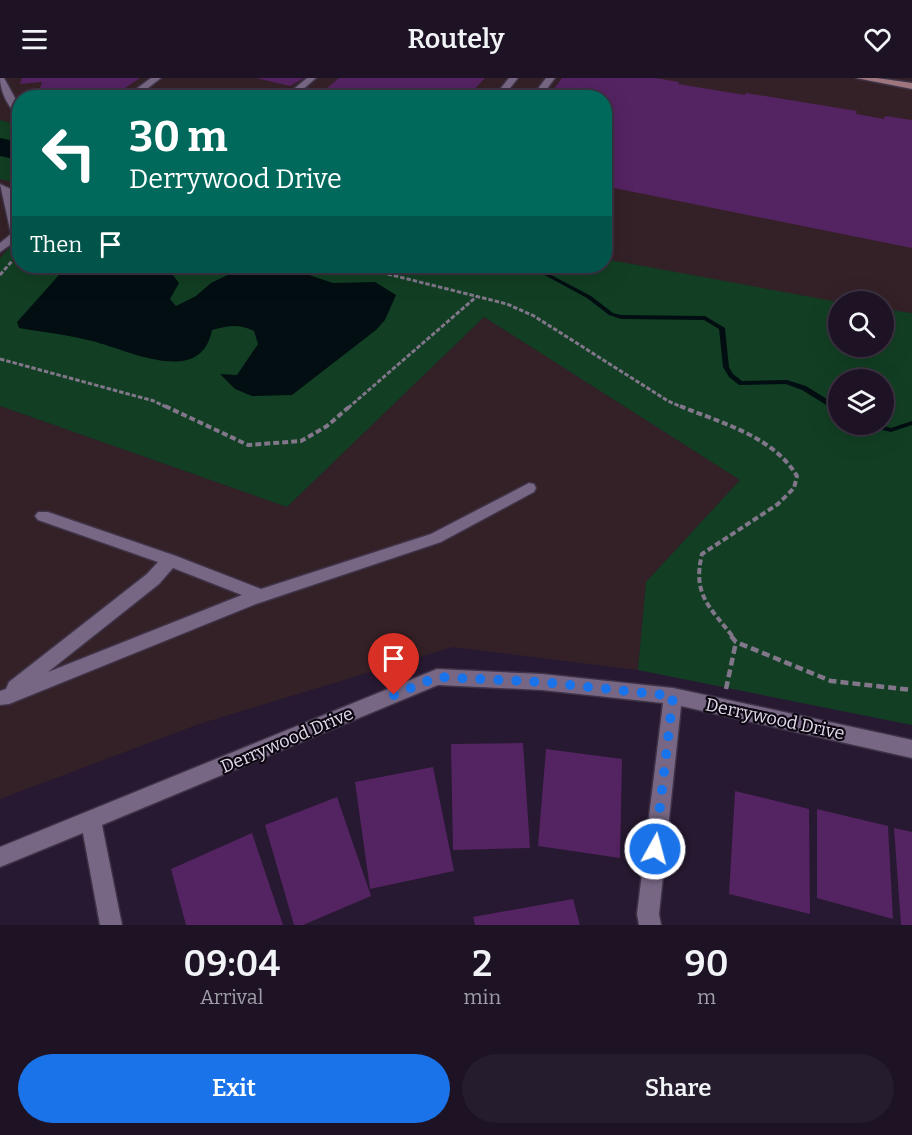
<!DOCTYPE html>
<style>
:root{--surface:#1d1325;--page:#251c2d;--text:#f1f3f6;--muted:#a09ea7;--line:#3b3242;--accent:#1a73e8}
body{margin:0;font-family:Bitter,serif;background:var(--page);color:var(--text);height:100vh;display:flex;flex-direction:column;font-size:22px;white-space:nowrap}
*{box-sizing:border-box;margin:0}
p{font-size:20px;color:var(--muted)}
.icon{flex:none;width:33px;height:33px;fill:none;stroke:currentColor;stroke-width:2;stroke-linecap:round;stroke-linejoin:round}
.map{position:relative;height:847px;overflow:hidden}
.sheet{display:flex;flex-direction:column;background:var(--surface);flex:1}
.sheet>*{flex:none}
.banner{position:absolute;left:12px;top:12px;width:600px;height:183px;border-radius:24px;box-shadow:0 6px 24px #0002,0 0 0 2px var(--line);background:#00695c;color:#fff;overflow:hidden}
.buttons{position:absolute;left:828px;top:213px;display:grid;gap:12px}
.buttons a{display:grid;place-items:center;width:66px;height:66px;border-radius:50%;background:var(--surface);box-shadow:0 6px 24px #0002,0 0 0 2px var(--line);font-size:30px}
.pin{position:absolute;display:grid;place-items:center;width:51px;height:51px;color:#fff;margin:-62px -26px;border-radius:50% 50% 50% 0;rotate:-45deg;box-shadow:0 0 6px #0007}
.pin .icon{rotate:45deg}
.me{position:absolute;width:66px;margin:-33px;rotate:7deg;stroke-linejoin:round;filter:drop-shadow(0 0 4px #0008)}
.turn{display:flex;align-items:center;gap:21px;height:126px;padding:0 18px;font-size:27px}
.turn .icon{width:78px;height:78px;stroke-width:2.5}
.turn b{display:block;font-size:42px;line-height:51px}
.then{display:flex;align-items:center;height:57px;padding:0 18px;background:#0003;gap:12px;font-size:22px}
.eta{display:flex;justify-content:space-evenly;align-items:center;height:102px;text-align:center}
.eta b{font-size:36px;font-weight:600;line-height:42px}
.cta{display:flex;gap:12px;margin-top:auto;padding:12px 18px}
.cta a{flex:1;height:69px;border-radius:36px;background:var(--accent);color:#fff;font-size:24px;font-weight:600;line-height:69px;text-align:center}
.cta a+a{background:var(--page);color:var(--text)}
header{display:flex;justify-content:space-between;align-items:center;height:78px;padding:0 18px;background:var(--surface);font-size:27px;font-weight:600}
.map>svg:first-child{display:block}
.industrial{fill:#342127}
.green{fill:#123f23;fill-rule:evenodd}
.water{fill:#030e13}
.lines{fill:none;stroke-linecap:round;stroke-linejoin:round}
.stream{fill:#030e13;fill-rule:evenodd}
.building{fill:#542361}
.lane-casing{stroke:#3e3347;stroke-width:3}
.street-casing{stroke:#3e3347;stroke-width:3}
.secondary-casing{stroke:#3e3347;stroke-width:3}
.path-far2{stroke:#81768a;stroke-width:3;stroke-dasharray:4.5 2;stroke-linecap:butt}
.path-far1{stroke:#81768a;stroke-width:4;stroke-dasharray:6 3;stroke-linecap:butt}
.path{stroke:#81768a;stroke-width:4.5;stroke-dasharray:8 4;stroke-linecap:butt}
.lane{fill:#776784;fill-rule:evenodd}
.street{fill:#776784;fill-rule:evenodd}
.secondary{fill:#9d767e;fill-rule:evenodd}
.route{stroke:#1a73e8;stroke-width:10;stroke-dasharray:0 18}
.labels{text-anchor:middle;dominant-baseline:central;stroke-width:4.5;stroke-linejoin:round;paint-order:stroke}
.near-street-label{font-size:18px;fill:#e1d8e9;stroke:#0d0712}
</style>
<header><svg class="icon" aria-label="menu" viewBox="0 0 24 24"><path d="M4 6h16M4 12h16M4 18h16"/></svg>Routely<svg class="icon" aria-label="heart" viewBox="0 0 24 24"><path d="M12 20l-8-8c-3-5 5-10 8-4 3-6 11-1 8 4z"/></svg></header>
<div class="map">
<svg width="912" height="847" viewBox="0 0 912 847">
<rect width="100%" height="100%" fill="#271931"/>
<path class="industrial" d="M0 0H912V235L884 231V224L828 223 605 181 604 20H20L19 47 0 42Z
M0 101 20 106 19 159 0 180Z
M484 239 740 402 646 504 638 592 453 569 199 646 0 721V328L287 429Z"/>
<path class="green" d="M0 42 19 47V106L0 101Z
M19 159 20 188H604L605 181 838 224V268H884V231L912 235V647L638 592 646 504 740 402 484 239 287 429 0 328V180ZM838 302H884V346H838Z"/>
<path class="water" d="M0 60 19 64V82L0 78Z
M67 188H166L179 205 170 221 176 228 196 218 211 205 240 191 268 190 309 197 333 205 375 204 396 217 385 242 376 252 292 317 252 318 235 311 220 296 237 297 258 266 254 253C239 245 227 248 212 252 201 310 128 272 92 263 69 257 43 254 19 250L17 244Z"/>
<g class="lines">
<path class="stream" d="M528 188H534L591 218 613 235 621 237 705 238 725 250 729 289 733 296 742 303 787 302 806 308 838 328V333H836L802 312 786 306 739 307 729 299 723 289 719 251 704 242 621 241 609 237 587 220Z
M912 343V347L891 354 865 348 862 346H878L891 350Z"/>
</g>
<path class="building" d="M22 0H140L110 20H50L38 17 42 4 20 6Z
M256 0H304L290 8Z
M339 0H485L466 20H315Z
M562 0H656L679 4 678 6 745 17 746 15 857 33 856 36 884 41 885 38 912 42V170L604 108V20H547Z
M523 665 530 770 453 772 451 666Z
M546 671 622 681 620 780 538 768Z
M433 689 454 793 370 811 355 704Z
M735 713 809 731 810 836 729 816Z
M337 719 371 818 303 847H294L265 747Z
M817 731 888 748 893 841 817 820Z
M894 750 912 754V847H901Z
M252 755 283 847H186L171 791Z
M573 821 580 847H475L473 839Z"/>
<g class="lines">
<g class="lane-casing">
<path id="lane" d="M0 0H4L20 29V37C8 33 0 11 0 0Z
M151 0H161L135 20H124Z
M307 0H316L293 20H283Z
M509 0H518L502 20H493Z
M546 0H555L540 20H531Z
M0 106 13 112 20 143V160L0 174V165L11 156Z
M529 405 534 406 536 410 534 414 441 464 256 526 9 626 0 627V613L6 611 9 604 147 496 158 484 38 442 35 438 38 434H48L176 478 261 511 431 456ZM173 490 242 517 48 594 159 506Z"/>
</g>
<g class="street-casing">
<path id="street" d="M437 591 542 596 673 610 912 662V680L681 628 659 836 661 847H639L637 836 663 625 542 612 438 607 102 747 122 847H100L83 755 0 789V769Z"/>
</g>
<g class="secondary-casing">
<path id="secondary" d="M856 0H877L912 5V11Z"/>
</g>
<path class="path-far2" d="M356 188 507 226 534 238 668 323 684 330
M0 197 12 183
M0 281 154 323 168 330
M348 330 476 219"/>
<path class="path-far1" d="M165 328 248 367 301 363 327 348 350 328
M680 328C721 345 773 358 797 398L794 410 778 426 702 476C692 517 710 529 733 559"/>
<path class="path" d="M731 558 736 564 831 603 912 612
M726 611 736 564"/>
<use href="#lane" class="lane"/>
<use href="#street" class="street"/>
<use href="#secondary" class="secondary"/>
</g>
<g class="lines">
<path class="route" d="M394 617 437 599 542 604 673 618 655 771"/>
</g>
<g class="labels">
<g class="near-street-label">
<text transform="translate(775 641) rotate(12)">Derrywood Drive</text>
<text transform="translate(287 662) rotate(-23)">Derrywood Drive</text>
</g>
</g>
</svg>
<div class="buttons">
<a><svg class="icon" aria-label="search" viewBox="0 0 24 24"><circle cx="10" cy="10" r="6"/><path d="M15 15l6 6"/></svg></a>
<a><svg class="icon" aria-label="layers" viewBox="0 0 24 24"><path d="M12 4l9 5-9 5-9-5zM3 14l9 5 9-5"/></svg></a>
</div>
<div class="pin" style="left:394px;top:617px;background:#d93025"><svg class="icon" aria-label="arrive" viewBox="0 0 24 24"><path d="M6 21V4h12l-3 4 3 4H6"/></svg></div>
<svg class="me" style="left:655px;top:771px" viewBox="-20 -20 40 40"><circle r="17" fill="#1a73e8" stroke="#fff" stroke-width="3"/><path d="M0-11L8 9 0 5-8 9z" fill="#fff"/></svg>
<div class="banner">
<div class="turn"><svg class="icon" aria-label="left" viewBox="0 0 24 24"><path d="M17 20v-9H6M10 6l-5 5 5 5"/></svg><div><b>30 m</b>Derrywood Drive</div></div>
<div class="then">Then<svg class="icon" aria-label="arrive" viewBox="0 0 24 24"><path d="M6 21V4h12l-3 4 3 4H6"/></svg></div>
</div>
</div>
<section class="sheet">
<div class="eta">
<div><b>09:04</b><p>Arrival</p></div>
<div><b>2</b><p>min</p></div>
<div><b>90</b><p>m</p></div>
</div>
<div class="cta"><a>Exit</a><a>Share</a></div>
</section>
